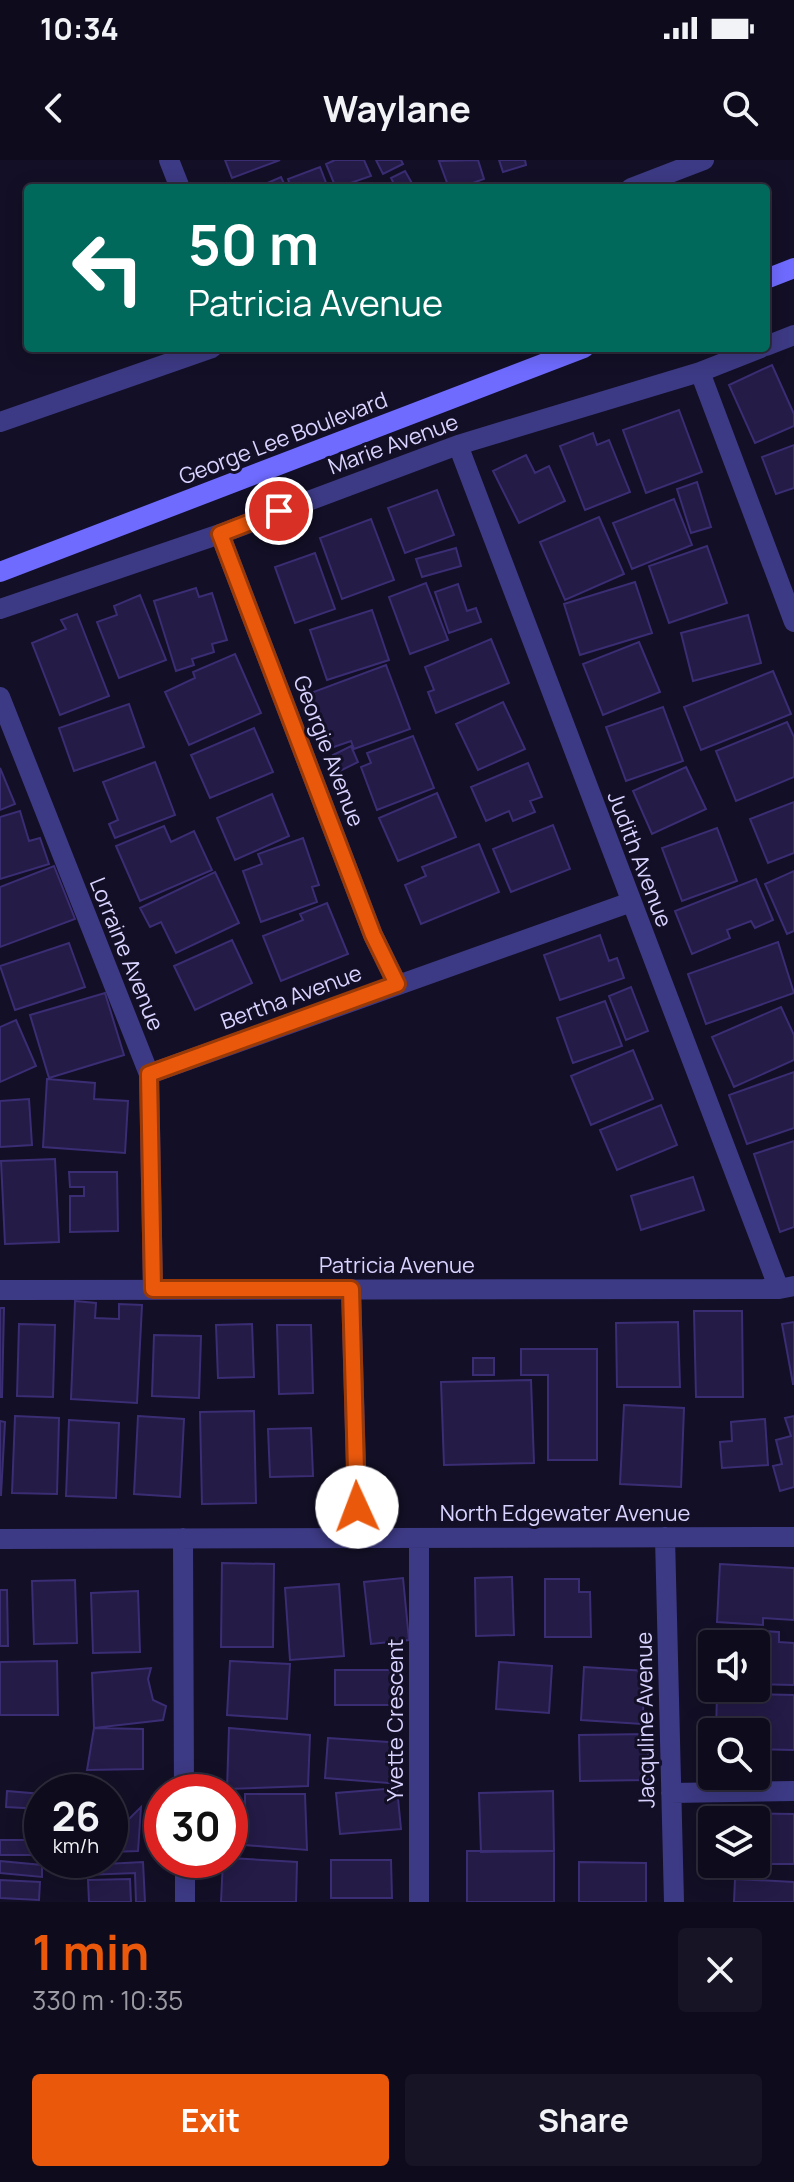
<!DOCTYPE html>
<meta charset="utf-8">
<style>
:root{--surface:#0e0b1c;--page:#171425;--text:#f1f3f6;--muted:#9b9ba3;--line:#2e2b3b;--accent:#ea580c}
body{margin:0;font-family:Manrope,sans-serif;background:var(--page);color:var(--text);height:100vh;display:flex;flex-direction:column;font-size:30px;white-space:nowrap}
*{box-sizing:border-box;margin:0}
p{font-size:26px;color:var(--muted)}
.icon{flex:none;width:44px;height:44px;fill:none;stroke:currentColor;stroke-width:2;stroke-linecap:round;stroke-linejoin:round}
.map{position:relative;height:1742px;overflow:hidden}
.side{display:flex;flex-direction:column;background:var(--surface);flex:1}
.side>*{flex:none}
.guide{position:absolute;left:24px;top:24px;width:746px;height:168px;border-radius:8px;box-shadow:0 4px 20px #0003,0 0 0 2px var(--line);background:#00695c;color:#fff;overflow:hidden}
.tools{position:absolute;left:698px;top:1470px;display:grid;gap:16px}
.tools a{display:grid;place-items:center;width:72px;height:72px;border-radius:8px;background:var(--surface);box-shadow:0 4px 20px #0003,0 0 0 2px var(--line);font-size:40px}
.speed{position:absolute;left:24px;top:1614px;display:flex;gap:16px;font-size:40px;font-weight:700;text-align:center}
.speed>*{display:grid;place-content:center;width:104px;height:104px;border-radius:50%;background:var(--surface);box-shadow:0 4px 20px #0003,0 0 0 2px var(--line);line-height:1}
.speed small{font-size:20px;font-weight:400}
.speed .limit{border:12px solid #d22;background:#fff;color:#111}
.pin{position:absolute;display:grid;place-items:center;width:68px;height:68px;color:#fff;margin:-34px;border:4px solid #fff;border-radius:50%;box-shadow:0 2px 8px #0007}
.me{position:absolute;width:88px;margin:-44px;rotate:358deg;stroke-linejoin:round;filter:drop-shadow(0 0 6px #0008)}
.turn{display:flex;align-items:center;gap:28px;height:168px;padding:0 32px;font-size:36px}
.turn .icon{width:104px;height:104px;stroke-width:2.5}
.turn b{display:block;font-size:56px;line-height:68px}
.round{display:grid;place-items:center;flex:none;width:84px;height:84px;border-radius:8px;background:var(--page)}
.head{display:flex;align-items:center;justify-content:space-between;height:136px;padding:0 32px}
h1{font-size:48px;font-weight:700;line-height:60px;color:var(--accent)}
.cta{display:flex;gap:16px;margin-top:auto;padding:16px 32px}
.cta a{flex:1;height:92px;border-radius:8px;background:var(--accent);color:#fff;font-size:32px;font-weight:700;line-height:92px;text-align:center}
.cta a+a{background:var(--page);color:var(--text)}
.status{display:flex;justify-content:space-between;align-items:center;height:56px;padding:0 40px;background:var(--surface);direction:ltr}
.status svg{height:22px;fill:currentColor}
header{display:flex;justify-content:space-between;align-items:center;height:104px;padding:0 32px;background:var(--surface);font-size:36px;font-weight:700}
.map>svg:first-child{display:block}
.building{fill:#241b47;stroke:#3b2d73;stroke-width:2}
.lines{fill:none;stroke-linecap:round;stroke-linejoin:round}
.street{stroke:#3d3a85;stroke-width:20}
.secondary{stroke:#6f6bff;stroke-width:20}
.route-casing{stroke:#983908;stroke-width:20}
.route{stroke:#ea580c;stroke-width:14}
.labels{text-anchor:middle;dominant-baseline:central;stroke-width:6;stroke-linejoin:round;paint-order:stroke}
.street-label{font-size:22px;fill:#d9d4ff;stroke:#130f26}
</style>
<div class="status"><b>10:34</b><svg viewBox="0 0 49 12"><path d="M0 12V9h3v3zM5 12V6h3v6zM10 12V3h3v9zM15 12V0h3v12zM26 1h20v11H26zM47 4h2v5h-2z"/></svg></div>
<header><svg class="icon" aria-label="back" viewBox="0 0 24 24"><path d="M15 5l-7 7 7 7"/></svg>Waylane<svg class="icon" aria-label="search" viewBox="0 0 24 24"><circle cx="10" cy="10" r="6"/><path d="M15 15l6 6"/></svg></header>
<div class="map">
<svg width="794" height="1742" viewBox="0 0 794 1742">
<rect width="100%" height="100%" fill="#130f26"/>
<path class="building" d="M225 0H280L232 18Z
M335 0H364L371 16 336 28 326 4Z
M376 0H401L403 4 383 14Z
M478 0 484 19 459 28H449L439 1Z
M499 0H525L526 5 503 12Z
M320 7 328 28H291L288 19Z
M405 11 413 25 396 28 391 18Z
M281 17 286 28H256Z
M772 205 794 254V266L755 283 729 225Z
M679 250 702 312 646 333 623 270Z
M593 273 597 285 609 280 630 332 585 350 560 286Z
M794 285V328L776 334 762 297Z
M526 295 535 313 549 306 565 341 519 363 493 311Z
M697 322 711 367 691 373 677 329Z
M437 330 454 375 405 393 388 348Z
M674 339 692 385 632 409 613 363Z
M599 357 624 414 565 440 540 382Z
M371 359 394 420 342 439 320 378Z
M707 386 727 443 669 463 649 406Z
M456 388 461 406 422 417 416 399Z
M315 393 335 449 295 463 275 407Z
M635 422 652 473 580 495 564 444Z
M426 423 448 480 410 494 389 437Z
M458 424 467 451 476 448 481 462 449 473 435 432Z
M196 428 199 437 212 433 227 480 212 484 214 492 192 499 194 505 176 511 154 441Z
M140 435 166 500 119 518 97 462 117 455 114 446Z
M372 450 389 500 327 520 310 470Z
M77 454 109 536 60 555 32 483 66 469 61 460Z
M748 455 761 503 693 521 681 473Z
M491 479 509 523 436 553 428 532 434 530 425 507Z
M639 482 660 532 603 555 583 504Z
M235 494 261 553 189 585 165 532 195 518 193 512Z
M386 505 410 569 354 589 351 581 328 589 308 534Z
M773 511 791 554 701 590 684 547Z
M503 542 525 589 478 610 456 564Z
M129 544 144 587 74 611 59 568Z
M663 547 683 601 626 621 606 567Z
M787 562 794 577V617L736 641 716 591Z
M254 568 273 612 210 638 191 595Z
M413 576 434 628 377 650 361 607 371 603 367 593Z
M351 586 358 602 340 611 333 595Z
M155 602 175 655 115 678 109 664 118 660 103 622Z
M528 603 542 637 530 641 535 652 513 661 509 651 486 661 471 627Z
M686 607 706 649 652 674 633 631Z
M0 608 15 644 0 650Z
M437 633 456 677 398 701 379 658Z
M272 634 289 676 235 700 217 658Z
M794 642V693L768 703 750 659Z
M20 651 29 681 40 678 49 704 0 719V657Z
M553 665 570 709 511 732 493 689Z
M164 666 171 682 194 671 212 710 140 741 116 686Z
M717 668 737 721 682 741 662 688Z
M303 678 319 725 312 727 317 742 261 762 243 711 262 704 258 694Z
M479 684 499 732 421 764 405 725 426 716 422 707Z
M54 706 75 759 0 787V727Z
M794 711V771L787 774 765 724Z
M215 712 239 763 176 793 161 762 150 767 140 748Z
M756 719 773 760 755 768 751 761 727 770 730 778 692 794 675 751Z
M327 743 348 794 281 821 263 776 303 760 300 754Z
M600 775 609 801 617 798 624 818 560 840 544 795Z
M232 780 252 823 195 850 174 806Z
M778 782 794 833 706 864 688 814Z
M69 783 85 827 15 850 0 806Z
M631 827 648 871 626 880 609 836Z
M105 833 124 895 49 918 30 855Z
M605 841 622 886 573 903 557 858Z
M781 847 794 875V900L734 927 712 877Z
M16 860 36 906 0 922V867Z
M633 890 653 939 591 965 571 916Z
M794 912V968L747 984 729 935Z
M47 919 95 923 94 939 128 941 125 993 43 987Z
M29 939 32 985 0 987V941Z
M661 945 677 985 617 1010 600 970Z
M794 981V1067L780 1072 754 994Z
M55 999 59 1082 5 1084 1 1001Z
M69 1012H117L118 1071 70 1072V1036H84V1027H70Z
M693 1017 704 1050 641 1070 631 1036Z
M75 1141 96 1143 95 1158 119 1159V1144L142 1145 137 1243 71 1239Z
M0 1148H4L2 1237H0Z
M694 1151H742L743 1237H696Z
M678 1162 680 1227H617L616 1163Z
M794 1162V1224H793L782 1164Z
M19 1164 55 1165 53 1237 17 1236Z
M252 1164 254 1217 218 1218 216 1165Z
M277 1165H311L313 1233 279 1234Z
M154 1175 201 1176 199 1238 152 1236Z
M521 1189H597V1300H548V1215H521Z
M473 1198H494V1215H473Z
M531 1220 534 1303 444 1305 441 1222Z
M624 1245 684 1248 681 1327 620 1324Z
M254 1251 256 1343 202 1344 200 1252Z
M15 1256 59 1258 57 1334 12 1333Z
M138 1256 184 1259 180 1337 134 1334Z
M794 1256V1327L780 1331 773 1306 782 1304 776 1280 791 1276 785 1258Z
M765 1259 768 1305 722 1308 720 1282 732 1281 731 1262Z
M69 1260 119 1263 116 1338 66 1336Z
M0 1261 5 1262 1 1335H0Z
M311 1268 313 1316 270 1317 268 1269Z
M222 1403 274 1404 273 1487H221Z
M720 1404 794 1408V1460L763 1458V1465L717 1462Z
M512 1417 514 1475 476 1476 475 1418Z
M403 1418 409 1480 371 1484 364 1422Z
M545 1419H579V1432H590L591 1477H545Z
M75 1420 77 1483 34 1484 32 1421Z
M339 1424 344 1496 290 1500 285 1428Z
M0 1430H7L8 1486H0Z
M138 1431 140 1492 93 1493 91 1433Z
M729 1469 779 1472V1482L794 1483V1525L756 1524V1484H728Z
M57 1501 58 1555H0V1502Z
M230 1501 290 1504 287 1559 227 1555Z
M499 1502 552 1506 549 1553 496 1549Z
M584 1507 646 1511 642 1564 581 1560Z
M151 1508 148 1519 153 1540 166 1546 163 1560 94 1568 92 1513Z
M335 1510H394V1545H335Z
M717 1533 794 1535V1590L756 1589V1572H716Z
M94 1568 143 1569V1609L87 1610Z
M229 1568 310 1575 308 1626 227 1629Z
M648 1574V1620L580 1621 579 1575Z
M328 1578 403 1583 401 1624 325 1618Z
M397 1628 401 1669 340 1674 336 1633Z
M7 1631 42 1634V1649L6 1647Z
M553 1631 554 1691 481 1692 479 1633Z
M245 1634H305L307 1690 245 1685Z
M141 1647 138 1691 110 1692V1662L124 1664Z
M731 1653 794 1654V1704H756V1660H731Z
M0 1680H31V1695H0Z
M467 1691H554V1742H467Z
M230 1698 297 1702 296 1742H221L223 1700Z
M331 1700H391L392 1738H331Z
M0 1701 42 1705V1717L0 1713Z
M143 1702 145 1742H136L135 1713 86 1715V1705Z
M579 1702 646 1703V1742H579Z
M130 1719 131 1742H89L88 1720Z
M735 1719 794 1722V1742H734Z
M0 1720 40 1722 39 1740 0 1738Z"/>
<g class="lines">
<path class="street" d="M169 0 180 28
M631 28 704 0
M766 186 794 175
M700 212 794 462
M0 262 212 188
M458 285 779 1129
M220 374 373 775 397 824
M0 449 220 374 458 285 700 212 761 188
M0 537 149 914 153 1129
M149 914 631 742
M351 1129 358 1378
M0 1130 779 1129 794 1126
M665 1377 674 1742
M183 1378 184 1632
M0 1379 794 1377
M671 1633 794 1631
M185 1700V1742
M419 1742V1378"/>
<path class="secondary" d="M766 119 794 108
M0 412 584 188"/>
</g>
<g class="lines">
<g class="route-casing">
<path id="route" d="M279 351 220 374 373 775 397 824 149 914 153 1129H351L357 1347"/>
</g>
<use href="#route" class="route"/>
</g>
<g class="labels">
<g class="street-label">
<text transform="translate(283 278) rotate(-21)">George Lee Boulevard</text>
<text transform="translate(393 284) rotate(-20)">Marie Avenue</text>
<text transform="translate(329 591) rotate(69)">Georgie Avenue</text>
<text transform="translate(640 699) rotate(69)">Judith Avenue</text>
<text transform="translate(127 794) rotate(68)">Lorraine Avenue</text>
<text transform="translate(291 837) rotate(-20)">Bertha Avenue</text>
<text x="397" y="1105">Patricia Avenue</text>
<text x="565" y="1353">North Edgewater Avenue</text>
<text transform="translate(395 1560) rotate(-90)">Yvette Crescent</text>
<text transform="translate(645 1560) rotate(-91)">Jacquline Avenue</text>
</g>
</g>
</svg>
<div class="tools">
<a><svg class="icon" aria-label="sound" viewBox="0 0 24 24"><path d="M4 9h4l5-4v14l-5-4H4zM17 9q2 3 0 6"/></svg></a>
<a><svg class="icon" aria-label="search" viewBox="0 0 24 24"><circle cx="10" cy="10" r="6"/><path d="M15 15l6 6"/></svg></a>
<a><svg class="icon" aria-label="layers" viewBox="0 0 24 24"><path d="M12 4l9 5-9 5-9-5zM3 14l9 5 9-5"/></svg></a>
</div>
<div class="speed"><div>26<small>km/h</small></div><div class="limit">30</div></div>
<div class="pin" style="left:279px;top:351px;background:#d93025"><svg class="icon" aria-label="arrive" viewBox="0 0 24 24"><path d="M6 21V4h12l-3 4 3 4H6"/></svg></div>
<svg class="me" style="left:357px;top:1347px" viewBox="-20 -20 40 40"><circle r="19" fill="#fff"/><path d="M0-13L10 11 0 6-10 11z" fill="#ea580c"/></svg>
<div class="guide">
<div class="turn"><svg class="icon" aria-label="left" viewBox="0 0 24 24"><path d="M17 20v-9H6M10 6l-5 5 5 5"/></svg><div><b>50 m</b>Patricia Avenue</div></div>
</div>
</div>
<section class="side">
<div class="head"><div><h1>1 min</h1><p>330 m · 10:35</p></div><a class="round"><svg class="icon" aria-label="close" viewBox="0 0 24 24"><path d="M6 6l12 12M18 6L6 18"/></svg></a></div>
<div class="cta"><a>Exit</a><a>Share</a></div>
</section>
